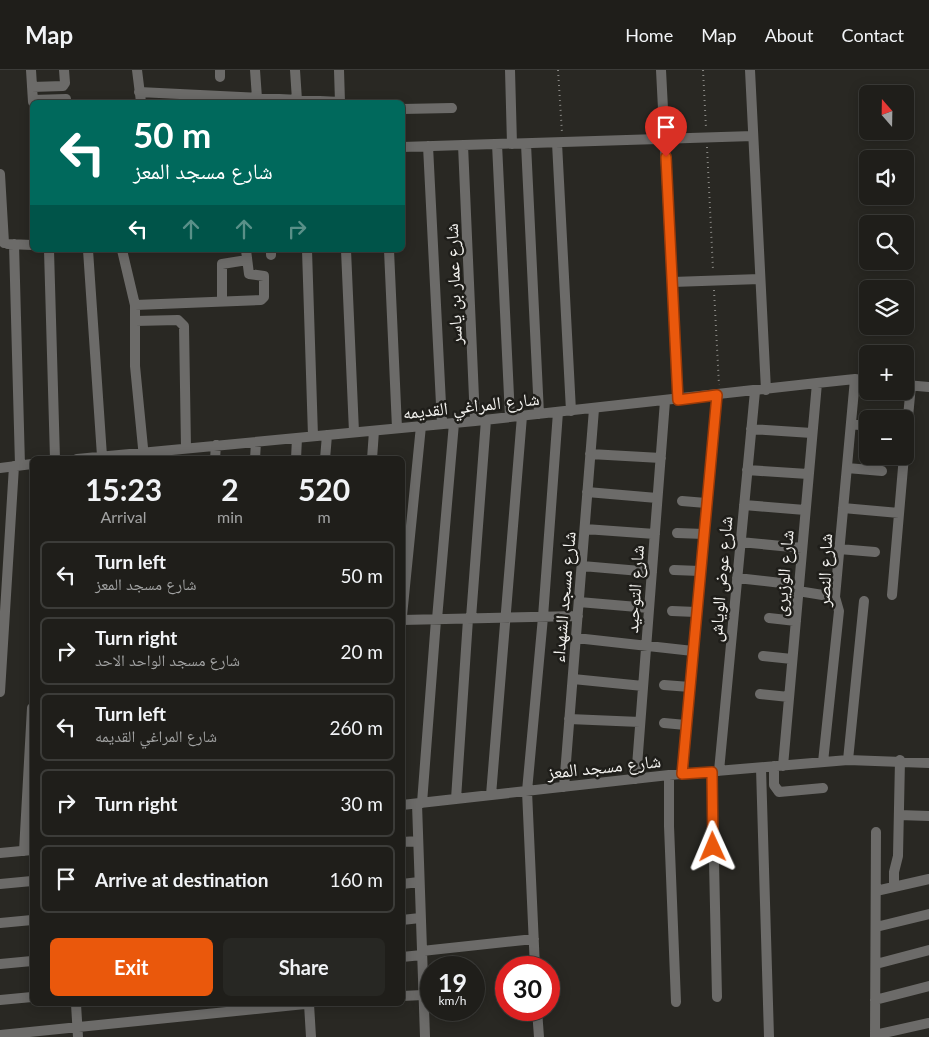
<!DOCTYPE html>
<meta charset="utf-8">
<style>
:root{--surface:#1f1e1a;--page:#272723;--text:#f1f3f6;--muted:#a1a2a2;--line:#3c3c39;--accent:#ea580c}
body{margin:0;font-family:Lato,"Noto Naskh Arabic",sans-serif;background:var(--page);color:var(--text);height:100vh;display:flex;flex-direction:column;font-size:19px;white-space:nowrap}
*{box-sizing:border-box;margin:0}
p{font-size:16px;color:var(--muted)}
.icon{flex:none;width:28px;height:28px;fill:none;stroke:currentColor;stroke-width:2;stroke-linecap:round;stroke-linejoin:round}
.map{position:relative;flex:1;overflow:hidden}
.details{position:absolute;left:30px;top:386px;width:375px;height:550px;display:flex;flex-direction:column;background:var(--surface);border-radius:8px;box-shadow:0 2px 12px #0003,0 0 0 1px var(--line)}
.details>*{flex:none}
.banner{position:absolute;left:30px;top:30px;width:375px;height:152px;border-radius:8px;box-shadow:0 2px 12px #0003,0 0 0 1px var(--line);background:#00695c;color:#fff;overflow:hidden}
.needle{width:32px;rotate:340deg}
.buttons{position:absolute;left:859px;top:15px;display:grid;gap:10px}
.buttons a{display:grid;place-items:center;width:55px;height:55px;border-radius:8px;background:var(--surface);box-shadow:0 2px 12px #0003,0 0 0 1px var(--line);font-size:25px}
.speed{position:absolute;left:420px;top:886px;display:flex;gap:10px;font-size:25px;font-weight:700;text-align:center}
.speed>*{display:grid;place-content:center;width:65px;height:65px;border-radius:50%;background:var(--surface);box-shadow:0 2px 12px #0003,0 0 0 1px var(--line);line-height:1}
.speed small{font-size:12px;font-weight:400}
.speed .limit{border:8px solid #d22;background:#fff;color:#111}
.pin{position:absolute;display:grid;place-items:center;width:42px;height:42px;color:#fff;margin:-51px -21px;border-radius:50% 50% 50% 0;rotate:-45deg;box-shadow:0 0 5px #0007}
.pin .icon{rotate:45deg}
.me{position:absolute;width:55px;margin:-28px;rotate:359deg;stroke-linejoin:round;filter:drop-shadow(0 0 4px #0008)}
.turn{display:flex;align-items:center;gap:18px;height:105px;padding:0 20px;font-size:22px}
.turn .icon{width:65px;height:65px;stroke-width:2.5}
.turn b{display:block;font-size:35px;line-height:42px}
.lanes{display:flex;align-items:center;height:48px;padding:0 20px;background:#0003;justify-content:center;gap:25px;direction:ltr}
.lanes .off{opacity:.35}
.eta{display:flex;justify-content:space-evenly;align-items:center;height:85px;text-align:center}
.eta b{font-size:30px;font-weight:700;line-height:35px}
.cta{display:flex;gap:10px;margin-top:auto;padding:10px 20px}
.cta a{flex:1;height:58px;border-radius:8px;background:var(--accent);color:#fff;font-size:20px;font-weight:700;line-height:58px;text-align:center}
.cta a+a{background:var(--page);color:var(--text)}
ul{padding:0;list-style:none}
li{display:flex;align-items:center;gap:15px;height:68px;margin:0 10px 8px;padding:0 10px;border:2px solid var(--line);border-radius:8px}
li div{flex:1}
li b{display:block;font-size:19px}
li em{font-style:normal}
header{display:flex;align-items:center;gap:30px;box-sizing:border-box;height:70px;padding:0 25px;background:var(--surface);border-bottom:1px solid var(--line)}
header strong{font-size:24px}
nav{display:flex;gap:28px;margin-inline-start:auto;font-size:18px}
.map>svg:first-child{display:block}
.lines{fill:none;stroke-linecap:round;stroke-linejoin:round}
.path{stroke:#878682;stroke-width:2;stroke-dasharray:1 4;stroke-linecap:butt}
.minor{stroke:#6c6b69;stroke-width:10}
.route-casing{stroke:#983908;stroke-width:12}
.route{stroke:#ea580c;stroke-width:9}
.labels{text-anchor:middle;dominant-baseline:central;stroke-width:5;stroke-linejoin:round;paint-order:stroke}
.street-label{font-size:18px;fill:#f2f1ee;stroke:#1f1e1a}
</style>
<header>
<strong>Map</strong>
<nav><a>Home</a><a>Map</a><a>About</a><a>Contact</a></nav>
</header>
<div class="map">
<svg width="929" height="967" viewBox="0 0 929 967">
<rect width="100%" height="100%" fill="#292823"/>
<g class="lines">
<path class="path" d="M558 0 562 63
M703 0 706 58
M707 77 713 200
M714 220 719 315"/>
<path class="minor" d="M31 0 33 32
M137 0 141 32
M220 0V7
M255 0 257 28
M295 0 297 30
M339 0 340 32
M510 0 512 74
M661 0 678 330
M750 0 766 320
M32 17 63 16 65 13 64 0
M139 22 340 32
M33 30 66 29
M402 39 452 38
M557 73 571 341
M497 74 510 347
M526 74 539 344
M463 75 475 351
M428 76 442 354
M402 77 753 66
M0 104 4 173
M8 174 32 175
M14 174 20 395
M49 180 55 389
M88 180 102 386
M122 180 135 235V296L144 388
M271 180V185
M307 180 313 366
M346 180 354 362
M389 180 397 358
M672 212 760 209
M222 231V194L247 190
M135 235 261 230 264 227V206L249 204 246 180
M135 251 178 250 184 256 186 378
M906 315 929 317
M851 354 868 356
M751 359 812 363
M905 379 911 315
M590 384 661 388
M77 389 475 351 817 313 855 309 868 311
M215 389 216 375
M255 389 256 372
M296 389 297 368
M325 389 327 365
M372 389 374 361
M0 398 32 394
M847 398 882 401
M747 400 808 404
M587 422 657 428
M682 431 706 433
M744 435 805 440
M843 438 899 443
M585 459 655 464
M677 463 704 464
M740 472 802 478
M839 479 875 482
M582 496 652 502
M674 500 700 501
M737 508 799 515
M798 521 835 527
M892 525 904 386
M579 532 649 538
M672 541 696 542
M402 546 421 356
M471 548 486 350
M769 548 796 551
M437 549 454 353
M402 550 578 546
M576 568 693 581
M763 586 792 589
M573 609 643 616
M664 615 690 617
M0 622 14 396
M760 624 789 627
M569 649 640 652
M664 653 686 655
M848 690 864 531
M823 692 839 541 835 527 855 309
M774 696V715L779 722 823 718
M783 696 817 313
M761 698 769 967
M719 701 755 321
M712 702 717 927
M682 704 717 325
M669 705V756L676 932
M636 709 665 331
M564 717 594 339
M491 725 522 346
M456 729 468 549
M422 733 436 550
M417 734 425 967
M402 735 669 705 848 690 929 693
M899 745 929 746
M402 772 418 771
M24 781 32 638
M0 783 32 780
M0 814 32 811
M402 814 419 812
M894 817V802L898 786 900 690
M876 821 929 809
M402 850 420 848
M0 853 32 850
M876 857 929 844
M422 881 534 869
M402 887 422 885
M0 894 32 891
M876 894 929 880
M535 898 527 721 543 547 558 342
M402 926 423 925
M0 930 32 927
M875 930 929 916
M76 934 78 967
M309 934 311 967
M537 940 539 967
M0 965 305 934
M875 965 929 953
M875 967 876 762"/>
</g>
<g class="lines">
<g class="route-casing">
<path id="route" d="M666 87 678 330 717 325 682 704 712 702 713 777"/>
</g>
<use href="#route" class="route"/>
</g>
<g class="labels">
<g class="street-label">
<text transform="translate(453 214) rotate(-92)">شارع عمار بن ياسر</text>
<text transform="translate(471 335) rotate(-6)">شارع المراغي القديمه</text>
<text transform="translate(824 500) rotate(-88)">شارع النصر</text>
<text transform="translate(783 503) rotate(-85)">شارع الوزيرى</text>
<text transform="translate(720 509) rotate(-85)">شارع عوض الوياش</text>
<text transform="translate(634 519) rotate(-86)">شارع التوحيد</text>
<text transform="translate(563 527) rotate(-85)">شارع مسجد الشهداء</text>
<text transform="translate(604 696) rotate(-6)">شارع مسجد المعز</text>
</g>
</g>
</svg>
<div class="buttons">
<a><svg class="needle" viewBox="-14 -14 28 28"><path d="M0-13l5 13h-10z" fill="#e53935"/><path d="M0 13l5-13h-10z" fill="#a1a2a2"/></svg></a>
<a><svg class="icon" aria-label="sound" viewBox="0 0 24 24"><path d="M4 9h4l5-4v14l-5-4H4zM17 9q2 3 0 6"/></svg></a>
<a><svg class="icon" aria-label="search" viewBox="0 0 24 24"><circle cx="10" cy="10" r="6"/><path d="M15 15l6 6"/></svg></a>
<a><svg class="icon" aria-label="layers" viewBox="0 0 24 24"><path d="M12 4l9 5-9 5-9-5zM3 14l9 5 9-5"/></svg></a>
<a>+</a>
<a>−</a>
</div>
<div class="speed"><div>19<small>km/h</small></div><div class="limit">30</div></div>
<div class="pin" style="left:666px;top:87px;background:#d93025"><svg class="icon" aria-label="arrive" viewBox="0 0 24 24"><path d="M6 21V4h12l-3 4 3 4H6"/></svg></div>
<svg class="me" style="left:713px;top:777px" viewBox="-20 -20 40 40"><path d="M0-17L14 15 0 8-14 15z" fill="#ea580c" stroke="#fff" stroke-width="4"/></svg>
<div class="banner">
<div class="turn"><svg class="icon" aria-label="left" viewBox="0 0 24 24"><path d="M17 20v-9H6M10 6l-5 5 5 5"/></svg><div><b>50 m</b>شارع مسجد المعز</div></div>
<div class="lanes"><svg class="icon" aria-label="left" viewBox="0 0 24 24"><path d="M17 20v-9H6M10 6l-5 5 5 5"/></svg><svg class="icon off" aria-label="ahead" viewBox="0 0 24 24"><path d="M12 20V5M6 11l6-6 6 6"/></svg><svg class="icon off" aria-label="ahead" viewBox="0 0 24 24"><path d="M12 20V5M6 11l6-6 6 6"/></svg><svg class="icon off" aria-label="right" viewBox="0 0 24 24"><path d="M7 20v-9h11M14 6l5 5-5 5"/></svg></div>
</div>
<section class="details">
<div class="eta">
<div><b>15:23</b><p>Arrival</p></div>
<div><b>2</b><p>min</p></div>
<div><b>520</b><p>m</p></div>
</div>
<ul>
<li><svg class="icon" aria-label="left" viewBox="0 0 24 24"><path d="M17 20v-9H6M10 6l-5 5 5 5"/></svg><div><b>Turn left</b><p>شارع مسجد المعز</p></div><em>50 m</em></li>
<li><svg class="icon" aria-label="right" viewBox="0 0 24 24"><path d="M7 20v-9h11M14 6l5 5-5 5"/></svg><div><b>Turn right</b><p>شارع مسجد الواحد الاحد</p></div><em>20 m</em></li>
<li><svg class="icon" aria-label="left" viewBox="0 0 24 24"><path d="M17 20v-9H6M10 6l-5 5 5 5"/></svg><div><b>Turn left</b><p>شارع المراغي القديمه</p></div><em>260 m</em></li>
<li><svg class="icon" aria-label="right" viewBox="0 0 24 24"><path d="M7 20v-9h11M14 6l5 5-5 5"/></svg><div><b>Turn right</b></div><em>30 m</em></li>
<li><svg class="icon" aria-label="arrive" viewBox="0 0 24 24"><path d="M6 21V4h12l-3 4 3 4H6"/></svg><div><b>Arrive at destination</b></div><em>160 m</em></li>
</ul>
<div class="cta"><a>Exit</a><a>Share</a></div>
</section>
</div>
